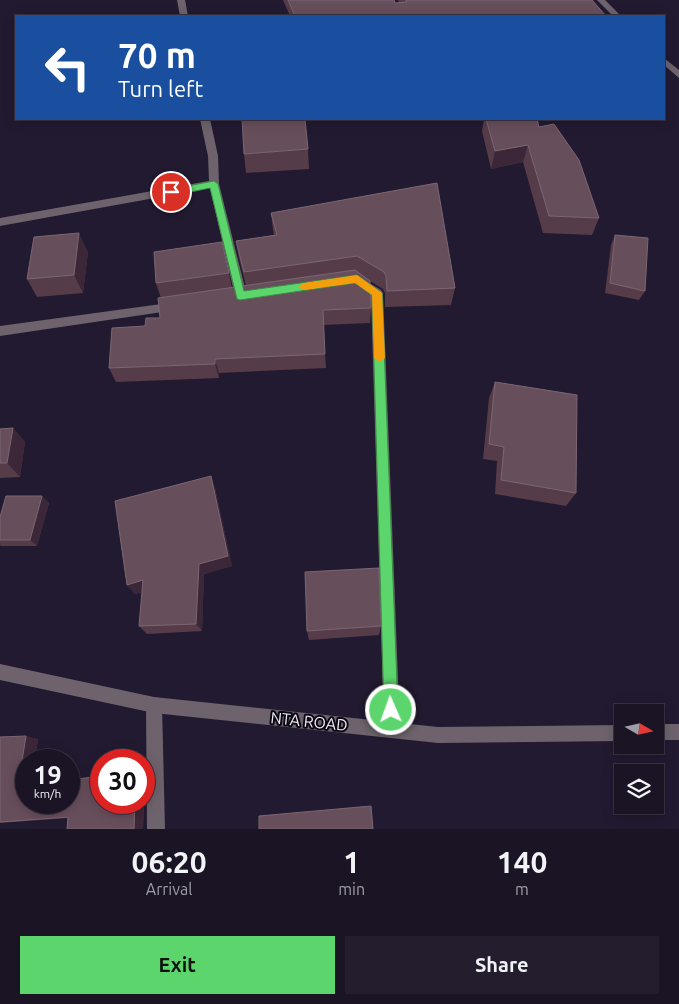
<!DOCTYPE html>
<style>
:root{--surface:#1a1425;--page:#231d2d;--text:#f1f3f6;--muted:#9f9ea7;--line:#383342;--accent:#5cd56d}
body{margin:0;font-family:Ubuntu,sans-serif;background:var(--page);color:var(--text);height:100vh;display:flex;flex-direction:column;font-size:19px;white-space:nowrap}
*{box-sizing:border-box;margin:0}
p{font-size:16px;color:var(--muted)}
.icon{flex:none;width:28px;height:28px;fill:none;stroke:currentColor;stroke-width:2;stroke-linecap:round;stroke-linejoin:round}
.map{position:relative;height:829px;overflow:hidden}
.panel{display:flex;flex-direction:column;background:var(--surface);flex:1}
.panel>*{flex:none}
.hud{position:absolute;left:15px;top:15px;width:650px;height:105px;border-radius:0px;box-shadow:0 2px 12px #0003,0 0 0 1px var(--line);background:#1a4fa0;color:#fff;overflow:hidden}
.needle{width:32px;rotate:99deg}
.controls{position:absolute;left:614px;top:704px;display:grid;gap:10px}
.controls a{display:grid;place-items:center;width:50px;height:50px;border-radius:0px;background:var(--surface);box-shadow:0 2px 12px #0003,0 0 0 1px var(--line);font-size:25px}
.speed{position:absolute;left:15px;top:749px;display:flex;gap:10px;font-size:25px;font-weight:700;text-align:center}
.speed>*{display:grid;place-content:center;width:65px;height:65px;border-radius:50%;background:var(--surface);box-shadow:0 2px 12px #0003,0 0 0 1px var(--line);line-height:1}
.speed small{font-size:12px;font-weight:400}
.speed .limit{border:8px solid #d22;background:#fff;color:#111}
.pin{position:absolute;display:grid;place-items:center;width:42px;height:42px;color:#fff;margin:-21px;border:2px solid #fff;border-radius:50%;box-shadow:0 1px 5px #0007}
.me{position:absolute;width:55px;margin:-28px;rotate:358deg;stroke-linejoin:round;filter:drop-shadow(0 0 4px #0008)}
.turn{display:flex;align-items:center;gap:18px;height:105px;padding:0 20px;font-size:22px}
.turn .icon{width:65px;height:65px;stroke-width:2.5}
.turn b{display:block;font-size:35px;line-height:42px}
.eta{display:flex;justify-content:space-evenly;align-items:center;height:85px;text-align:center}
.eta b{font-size:30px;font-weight:700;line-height:35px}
.primary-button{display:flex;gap:10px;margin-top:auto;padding:10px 20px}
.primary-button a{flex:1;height:58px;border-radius:0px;background:var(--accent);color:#111;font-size:20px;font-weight:700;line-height:58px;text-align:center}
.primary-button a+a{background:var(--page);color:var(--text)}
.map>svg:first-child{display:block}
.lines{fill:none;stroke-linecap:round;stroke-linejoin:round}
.minor{fill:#6e636c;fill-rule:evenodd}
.tertiary{fill:#6e636c;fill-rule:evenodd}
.wall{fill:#563c48}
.shaded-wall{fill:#3b2737}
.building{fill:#674e5b;stroke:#7c6674}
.route{fill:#5cd56d;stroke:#3c8a47}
.slow{fill:#f59e0b}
.labels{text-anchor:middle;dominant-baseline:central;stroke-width:4;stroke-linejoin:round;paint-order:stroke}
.near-street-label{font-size:16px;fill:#ede8f9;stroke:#0a0711}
</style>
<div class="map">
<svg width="679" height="829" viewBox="0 0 679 829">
<rect width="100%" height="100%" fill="#221a31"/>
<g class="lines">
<path class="minor" d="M177 0H185L188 16H180Z
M597 0H605L621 16H613Z
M664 58 679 70V78L664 65Z
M200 119H210L218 156 219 184 247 296 245 299H237L235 296 210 188 0 226V218L209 181 208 156Z
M356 275 381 290 383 293 400 730 398 736 392 738 386 736 384 730 371 295 352 282 351 279 352 276Z
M176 302 182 306 176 310 0 336V326Z
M154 697 160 699 162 705 165 829H147L146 705 148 699Z"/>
<path class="tertiary" d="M0 664 154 697 438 727 622 725V741L438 743 154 713 0 680Z
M655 724H679V740H655Z"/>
</g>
<path class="wall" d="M283 0H394L395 3H399L398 0H592L606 16H290Z
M484 119H537L539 127 599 218 592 235 543 233 523 162 491 169 482 131Z
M308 149 309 169 246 173 244 154Z
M271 213 455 288 451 305 385 307V293L383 289 370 281 371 308 370 323 323 325 326 368 219 373V378L116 382 109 368 145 326 160 318 161 298 156 283 229 273 232 288 246 286 239 258 236 241 274 235 273 230Z
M615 235 645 291 639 300 605 293 611 245Z
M88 252 83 293 37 297 27 279Z
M495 382 576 493 566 506 495 494 497 461 483 459 489 398Z
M13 428 25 442 20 477 0 478V429Z
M215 488 232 566 204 574 202 631 147 634 139 626 142 592 135 594 127 585Z
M42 496 49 503 37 546H1L0 545V517Z
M381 626 379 635 309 640 307 631Z
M0 737 38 739 35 760H26V802H144L143 829H67L68 818 0 823Z"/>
<path class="shaded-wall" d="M528 145 523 162 491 169 495 151Z
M79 233 88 252 83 293 74 275Z
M215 359 219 373V378L215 364Z
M13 428 25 442 20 477 7 463Z
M211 476 215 488 232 566 204 574 202 631 196 624 199 564Z
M42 496 49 503 37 546 30 540Z
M143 580 151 589 135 594 127 585Z
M26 736 38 739 35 760H26V787L18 786Z
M144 774H145L144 799Z
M135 802H144L143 829H134Z"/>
<path class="building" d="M288 0H394L395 3 407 2 406 0H592L606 16H295Z
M242 119H305L308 149 244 154Z
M486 119H537L539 127 554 124 579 160 599 218 549 216 528 145 495 151Z
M437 183 455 288 387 291 386 276 384 272 357 256 244 272 236 241 277 235 271 213Z
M79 233 74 275 27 279 34 237Z
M615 235 648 238 645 291 610 283Z
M222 242 229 273 156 283 154 252Z
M355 270 370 281 371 308 323 310 325 354 215 359V364L109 368 112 328 145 326 146 318H160L158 298Z
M495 382 577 395 576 493 501 480 504 447 489 444Z
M13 428 7 463H0V429Z
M211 476 228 556 199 564 196 624 139 626 143 580 127 585 115 501Z
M6 496H42L30 540H0V517Z
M379 568 381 626 307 631 305 572Z
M26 736 18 786 26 785V802H69V780L101 776V802H135L134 829H67L68 817 0 822V737Z
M371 806 373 829H259V816Z"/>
<path class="route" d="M214 181 218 184 244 291 357 275 382 293 398 710 396 715 391 717 386 715 384 710 372 295 355 283 240 300 237 299 210 188 171 196 166 192 171 189Z"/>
<path class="slow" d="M357 275 382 293 385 358 379 362 374 358 372 295 355 283 304 290 298 287 304 283Z"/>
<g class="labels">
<g class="near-street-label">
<text transform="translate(309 721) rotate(6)">NTA ROAD</text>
</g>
</g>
</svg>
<div class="controls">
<a><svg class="needle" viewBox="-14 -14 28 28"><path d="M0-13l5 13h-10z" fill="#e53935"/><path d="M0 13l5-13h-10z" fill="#9f9ea7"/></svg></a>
<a><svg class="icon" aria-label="layers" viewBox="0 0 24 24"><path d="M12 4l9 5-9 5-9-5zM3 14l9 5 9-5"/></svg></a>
</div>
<div class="speed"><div>19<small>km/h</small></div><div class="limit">30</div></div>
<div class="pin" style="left:171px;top:192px;background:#d93025"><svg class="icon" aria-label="arrive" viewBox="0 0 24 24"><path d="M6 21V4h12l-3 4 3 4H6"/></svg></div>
<svg class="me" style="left:391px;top:710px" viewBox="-20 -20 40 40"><circle r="17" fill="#5cd56d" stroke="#fff" stroke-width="3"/><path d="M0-11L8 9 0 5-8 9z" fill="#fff"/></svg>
<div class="hud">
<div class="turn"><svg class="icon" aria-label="left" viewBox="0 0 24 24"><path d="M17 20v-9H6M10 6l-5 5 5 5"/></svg><div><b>70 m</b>Turn left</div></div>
</div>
</div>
<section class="panel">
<div class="eta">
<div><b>06:20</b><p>Arrival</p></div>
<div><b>1</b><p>min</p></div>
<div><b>140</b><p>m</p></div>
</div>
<div class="primary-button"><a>Exit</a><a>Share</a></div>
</section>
